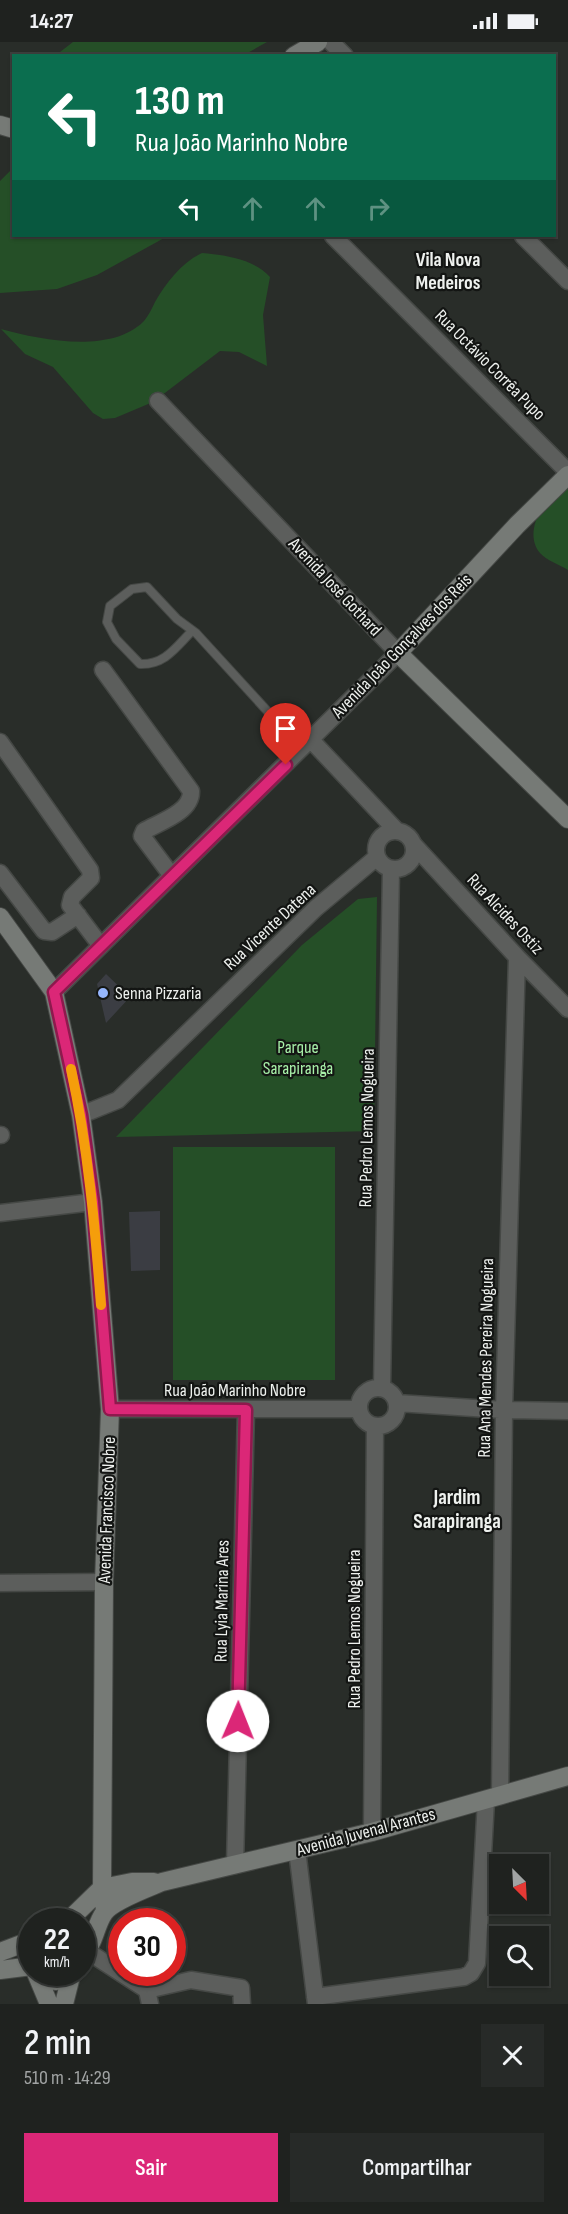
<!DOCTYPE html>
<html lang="pt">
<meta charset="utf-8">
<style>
:root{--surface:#1f221f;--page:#272a28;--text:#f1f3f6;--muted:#a1a4a4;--line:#3c3f3d;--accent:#db2777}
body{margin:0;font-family:"Sofia Sans Condensed",sans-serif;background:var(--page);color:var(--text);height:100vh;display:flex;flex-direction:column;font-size:22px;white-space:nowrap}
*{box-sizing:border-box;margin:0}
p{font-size:20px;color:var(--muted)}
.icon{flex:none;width:33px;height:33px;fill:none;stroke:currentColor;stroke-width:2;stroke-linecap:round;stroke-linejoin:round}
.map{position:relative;height:1962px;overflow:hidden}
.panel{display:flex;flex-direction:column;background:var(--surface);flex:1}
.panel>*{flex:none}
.top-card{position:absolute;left:12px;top:12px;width:544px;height:183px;border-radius:0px;box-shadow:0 2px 4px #0004,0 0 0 2px var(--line);background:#0b6e4f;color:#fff;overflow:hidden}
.needle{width:39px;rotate:156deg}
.buttons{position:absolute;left:489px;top:1812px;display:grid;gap:12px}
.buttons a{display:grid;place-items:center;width:60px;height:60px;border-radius:0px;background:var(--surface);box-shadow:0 2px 4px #0004,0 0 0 2px var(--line);font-size:30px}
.speed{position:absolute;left:18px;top:1866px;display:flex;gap:12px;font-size:30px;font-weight:700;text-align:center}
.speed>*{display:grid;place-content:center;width:78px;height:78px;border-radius:50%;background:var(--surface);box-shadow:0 2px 4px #0004,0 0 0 2px var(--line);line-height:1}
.speed small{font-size:15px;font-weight:400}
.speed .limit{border:9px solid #d22;background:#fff;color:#111}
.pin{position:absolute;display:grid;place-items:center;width:51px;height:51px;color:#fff;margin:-62px -26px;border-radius:50% 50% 50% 0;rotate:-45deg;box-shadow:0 0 6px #0007}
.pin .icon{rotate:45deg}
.me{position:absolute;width:66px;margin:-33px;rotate:1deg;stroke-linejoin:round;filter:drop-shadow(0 0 4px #0008)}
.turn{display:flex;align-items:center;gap:21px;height:126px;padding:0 24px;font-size:27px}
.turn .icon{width:78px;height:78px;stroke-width:2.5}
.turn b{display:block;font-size:42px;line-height:51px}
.lanes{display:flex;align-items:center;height:57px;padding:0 24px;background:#0003;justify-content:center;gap:30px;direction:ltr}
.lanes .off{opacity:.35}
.round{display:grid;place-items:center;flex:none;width:63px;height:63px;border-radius:0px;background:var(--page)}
.head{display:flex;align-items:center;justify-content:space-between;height:102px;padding:0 24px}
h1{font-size:36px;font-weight:600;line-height:45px}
.cta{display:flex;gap:12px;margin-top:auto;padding:12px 24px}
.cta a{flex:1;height:69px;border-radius:0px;background:var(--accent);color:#fff;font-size:24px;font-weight:600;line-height:69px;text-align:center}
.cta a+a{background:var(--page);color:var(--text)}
.status{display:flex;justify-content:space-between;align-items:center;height:42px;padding:0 30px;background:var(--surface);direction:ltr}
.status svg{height:16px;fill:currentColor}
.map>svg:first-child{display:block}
.green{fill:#254f27}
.building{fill:#3b3d43}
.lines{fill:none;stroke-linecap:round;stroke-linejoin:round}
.lane-casing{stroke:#454845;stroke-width:10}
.street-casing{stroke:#454845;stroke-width:19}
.secondary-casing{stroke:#454845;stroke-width:20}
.lane{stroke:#5c5e5c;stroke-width:8}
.street{stroke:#5c5e5c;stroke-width:16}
.secondary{stroke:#767a76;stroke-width:18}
.route-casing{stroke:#8e194d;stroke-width:15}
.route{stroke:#db2777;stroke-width:10}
.slow{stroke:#f59e0b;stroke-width:10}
.poi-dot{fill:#96b6fd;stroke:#131513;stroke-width:2}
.labels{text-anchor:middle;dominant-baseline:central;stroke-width:4.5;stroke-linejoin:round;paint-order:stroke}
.street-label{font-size:18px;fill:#eef1ee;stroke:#131513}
.poi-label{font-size:18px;fill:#eef1ee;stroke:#131513;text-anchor:start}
.park-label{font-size:18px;fill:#a8f1a9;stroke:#131513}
.neighbourhood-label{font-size:20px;font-weight:bold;fill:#eef1ee;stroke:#131513}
.quarter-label{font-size:21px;font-weight:bold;fill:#eef1ee;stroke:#131513}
</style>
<div class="status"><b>14:27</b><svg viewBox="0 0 49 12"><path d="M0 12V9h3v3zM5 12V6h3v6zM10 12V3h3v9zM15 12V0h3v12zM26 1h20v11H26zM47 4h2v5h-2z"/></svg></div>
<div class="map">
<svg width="568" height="1962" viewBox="0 0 568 1962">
<rect width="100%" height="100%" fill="#292d29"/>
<path class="green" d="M73 0H267L244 13H52L60 10Z
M13 126 14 194 166 195 97 233 57 247 0 251V139Z
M202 211C225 213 254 217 270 235L263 273 267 324 239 310 220 309 153 360 115 376 103 377 93 371 53 325 25 312 1 287C41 298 110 312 143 280 148 275 152 266 155 260 166 241 182 220 202 211Z
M568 427V528C560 523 546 518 540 511 519 485 554 448 568 427Z
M377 855 374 1089 116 1095 302 903 358 857Z
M173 1105H335V1338H173Z"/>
<path class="building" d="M106 932 130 955 106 981 97 942Z
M160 1169V1228L131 1229 129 1170Z"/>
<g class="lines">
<g class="lane-casing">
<path id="lane" d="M192 589C176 605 165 623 140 622L116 597 107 580 110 564 132 547 147 545 177 577 196 591 302 707"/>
</g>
<g class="street-casing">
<path id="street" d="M331 0 345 14
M333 194 568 430
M523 194 568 239
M103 628 191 749C192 770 160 780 144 789L142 794 172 834
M311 698 396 788
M0 700 90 828 91 836 72 855 70 863 101 904
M376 808a19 19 0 1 1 38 0a19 19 0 1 1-38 0Z
M414 803 517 915 568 967
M0 831 44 889 52 890 78 873
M54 950 398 611 158 359
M81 1073 118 1058 316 866 377 815
M0 1093H1
M0 1171 93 1160
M359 1365a19 19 0 1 1 38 0a19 19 0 1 1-38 0Z
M382 1346 391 827
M397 1361 504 1368 568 1369
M110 1367H359
M0 1541 104 1540
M500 1754 504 1368 517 915
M372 1790 375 1384
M297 1808 316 1962
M235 1823 246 1368
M87 1909 147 1948 150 1962
M147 1948 191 1938 241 1946 242 1962
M315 1955 464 1935 471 1931 477 1921 486 1758"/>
</g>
<g class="secondary-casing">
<path id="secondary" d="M294 14 318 0
M0 83 14 87
M568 433 517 483 398 611 568 777
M0 875 54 950 81 1073 93 1160 110 1367 104 1540 102 1846 105 1868
M67 1880 102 1846 132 1840H154
M0 1910 32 1898
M82 1912C95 1903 95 1883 104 1871 112 1859 148 1846 162 1840L372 1790 568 1734
M0 1928 32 1924
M36 1930C48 1941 63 1943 75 1930
M36 1931 49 1962
M64 1962 71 1934"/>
</g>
<use href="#lane" class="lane"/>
<use href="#street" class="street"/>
<use href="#secondary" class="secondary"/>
</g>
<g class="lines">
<g class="route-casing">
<path id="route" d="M238 1679 246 1368 110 1367 93 1160 81 1073 54 950 286 723"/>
</g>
<use href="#route" class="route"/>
<path class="slow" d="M71 1027C88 1105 95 1184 101 1263"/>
</g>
<circle class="poi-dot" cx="103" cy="951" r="6"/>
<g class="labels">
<g class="street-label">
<text transform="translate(490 323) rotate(45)">Rua Octávio Corrêa Pupo</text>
<text transform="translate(335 545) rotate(47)">Avenida José Gothard</text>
<text transform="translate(402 604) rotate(-46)">Avenida João Gonçalves dos Reis</text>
<text transform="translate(505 872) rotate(47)">Rua Alcides Ostiz</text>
<text transform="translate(270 885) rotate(-43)">Rua Vicente Datena</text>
<text transform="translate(367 1086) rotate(-89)">Rua Pedro Lemos Nogueira</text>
<text transform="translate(486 1316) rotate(-89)">Rua Ana Mendes Pereira Nogueira</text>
<text x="235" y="1348">Rua João Marinho Nobre</text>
<text transform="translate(107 1468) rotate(-88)">Avenida Francisco Nobre</text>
<text transform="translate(222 1559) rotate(-89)">Rua Lyia Marina Ares</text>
<text transform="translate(354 1587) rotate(-90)">Rua Pedro Lemos Nogueira</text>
<text transform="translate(366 1790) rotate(-15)">Avenida Juvenal Arantes</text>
</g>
<g class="poi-label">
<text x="115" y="951">Senna Pizzaria</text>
</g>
<g class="park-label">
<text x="298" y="1005">Parque<tspan x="298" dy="21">Sarapiranga</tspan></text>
</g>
<g class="neighbourhood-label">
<text x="448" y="218">Vila Nova<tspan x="448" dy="23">Medeiros</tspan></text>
</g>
<g class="quarter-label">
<text x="457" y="1455">Jardim<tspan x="457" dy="24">Sarapiranga</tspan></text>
</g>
</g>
</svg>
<div class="buttons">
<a><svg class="needle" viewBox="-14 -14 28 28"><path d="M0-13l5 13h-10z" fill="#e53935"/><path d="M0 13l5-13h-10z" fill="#a1a4a4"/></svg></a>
<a><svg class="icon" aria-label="search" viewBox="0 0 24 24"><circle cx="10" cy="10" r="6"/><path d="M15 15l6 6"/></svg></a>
</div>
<div class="speed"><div>22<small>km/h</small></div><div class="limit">30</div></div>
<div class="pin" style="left:286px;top:723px;background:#d93025"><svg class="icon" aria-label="arrive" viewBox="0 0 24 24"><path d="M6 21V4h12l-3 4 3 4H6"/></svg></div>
<svg class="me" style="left:238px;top:1679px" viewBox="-20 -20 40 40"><circle r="19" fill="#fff"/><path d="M0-13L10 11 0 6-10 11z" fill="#db2777"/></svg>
<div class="top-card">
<div class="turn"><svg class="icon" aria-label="left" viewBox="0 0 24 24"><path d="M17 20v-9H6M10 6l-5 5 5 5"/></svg><div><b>130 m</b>Rua João Marinho Nobre</div></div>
<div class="lanes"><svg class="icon" aria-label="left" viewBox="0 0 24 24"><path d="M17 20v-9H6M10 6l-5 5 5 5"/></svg><svg class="icon off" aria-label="ahead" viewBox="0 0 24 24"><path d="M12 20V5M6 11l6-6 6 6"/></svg><svg class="icon off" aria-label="ahead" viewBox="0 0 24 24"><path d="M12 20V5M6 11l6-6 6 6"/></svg><svg class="icon off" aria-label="right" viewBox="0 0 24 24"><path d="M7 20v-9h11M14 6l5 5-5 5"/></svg></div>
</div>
</div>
<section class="panel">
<div class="head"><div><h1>2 min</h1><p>510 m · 14:29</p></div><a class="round"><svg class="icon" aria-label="close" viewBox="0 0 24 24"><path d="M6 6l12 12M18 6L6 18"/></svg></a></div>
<div class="cta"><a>Sair</a><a>Compartilhar</a></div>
</section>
